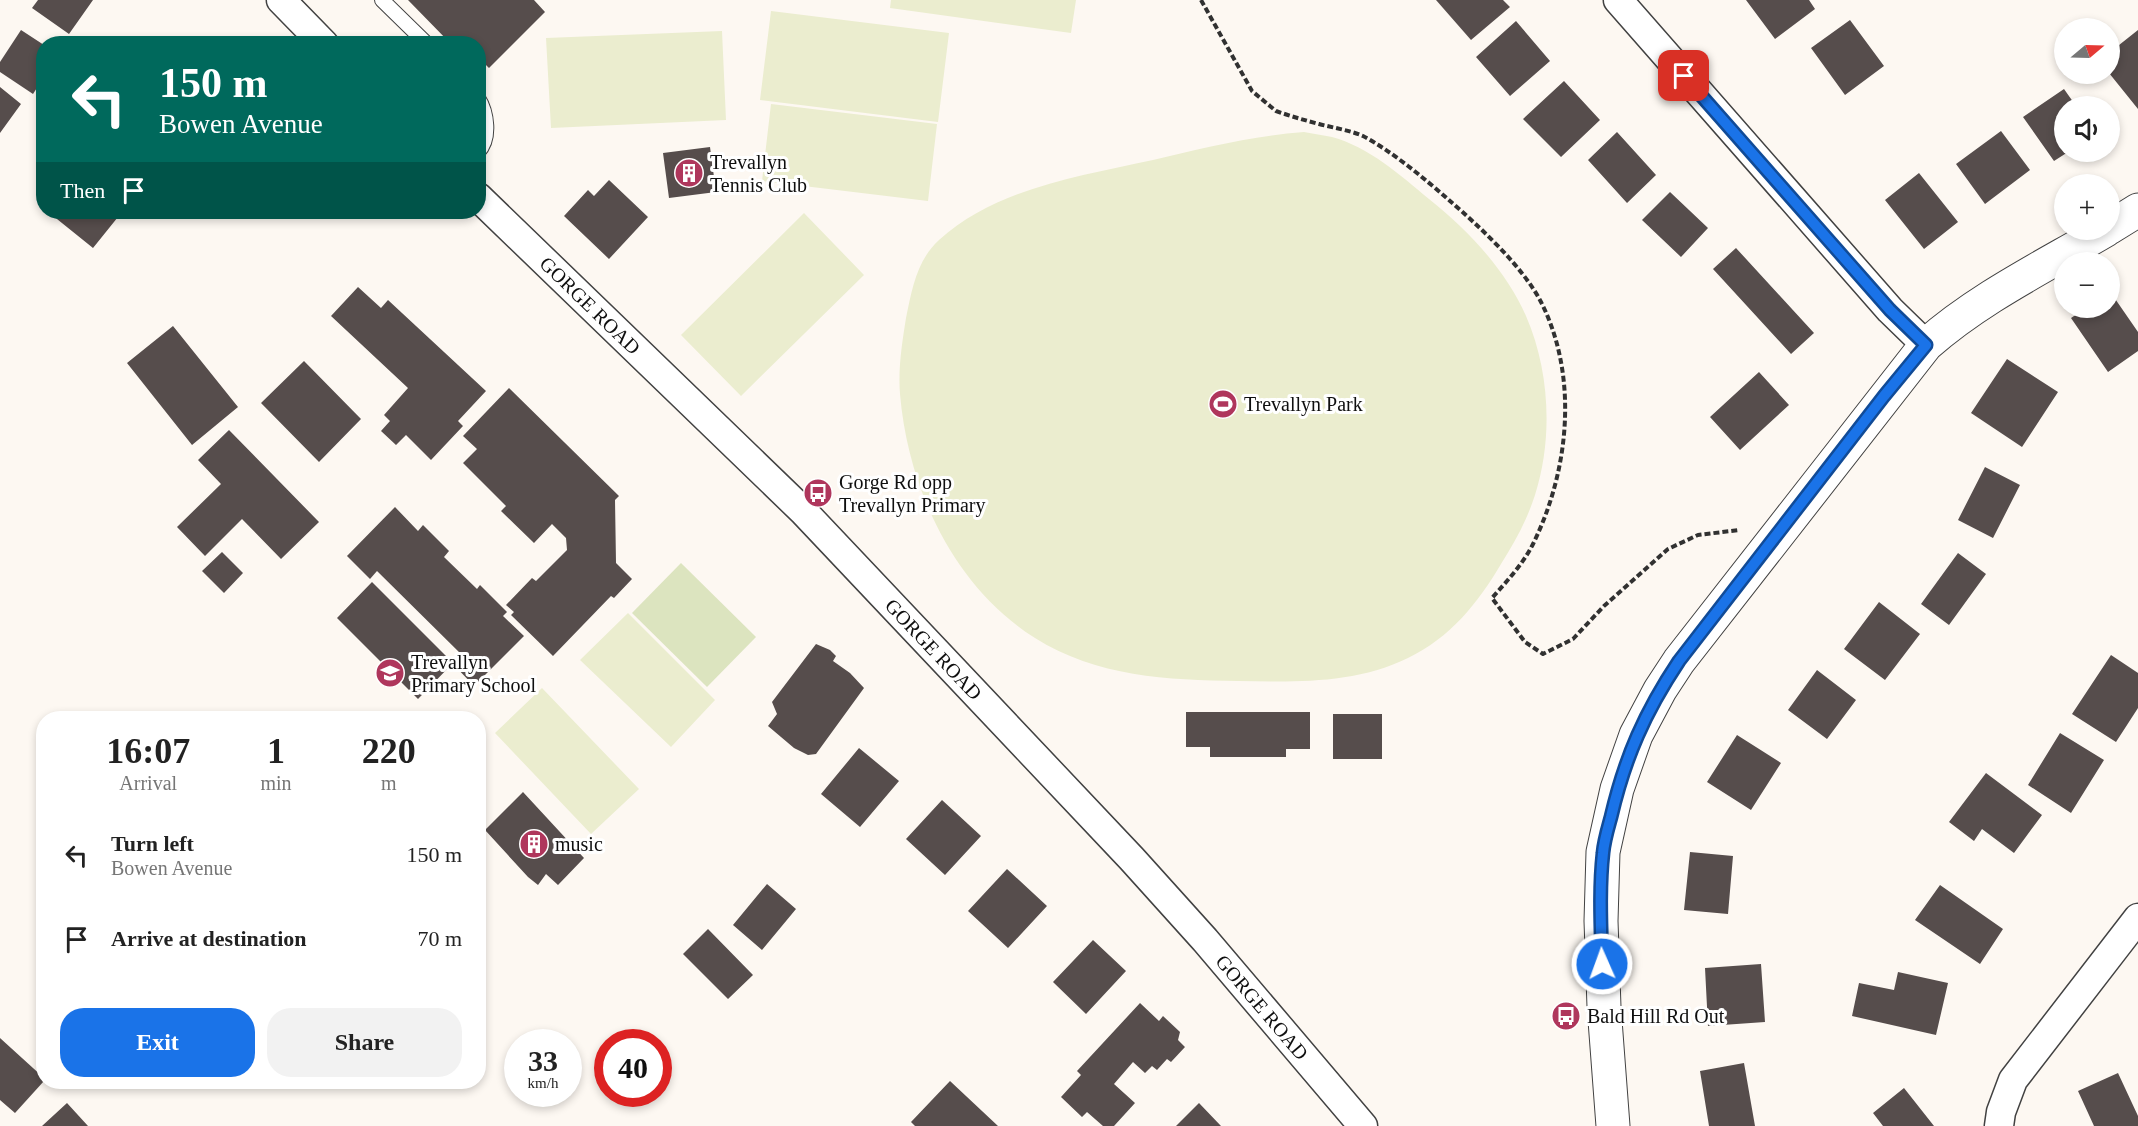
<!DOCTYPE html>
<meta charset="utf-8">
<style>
:root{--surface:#fff;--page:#f2f2f2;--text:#222;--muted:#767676;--accent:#1a73e8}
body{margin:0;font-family:"Times New Roman",serif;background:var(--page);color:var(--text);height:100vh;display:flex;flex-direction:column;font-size:22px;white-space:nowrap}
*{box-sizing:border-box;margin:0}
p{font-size:20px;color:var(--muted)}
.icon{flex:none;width:33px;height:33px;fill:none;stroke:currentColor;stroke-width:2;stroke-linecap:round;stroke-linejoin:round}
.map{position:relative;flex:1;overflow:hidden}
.side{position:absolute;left:36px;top:711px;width:450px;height:378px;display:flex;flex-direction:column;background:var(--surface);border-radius:24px;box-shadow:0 3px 9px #0003}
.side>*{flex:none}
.banner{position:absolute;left:36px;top:36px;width:450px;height:183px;border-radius:24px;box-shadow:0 3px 9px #0003;background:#00695c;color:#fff;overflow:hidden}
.needle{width:39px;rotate:71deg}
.controls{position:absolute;left:2054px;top:18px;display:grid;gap:12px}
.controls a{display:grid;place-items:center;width:66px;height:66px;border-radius:50%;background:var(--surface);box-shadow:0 3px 9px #0003;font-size:30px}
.speed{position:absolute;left:504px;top:1029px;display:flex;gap:12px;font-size:30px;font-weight:700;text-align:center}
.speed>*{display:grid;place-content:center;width:78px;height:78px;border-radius:50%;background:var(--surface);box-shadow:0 3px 9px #0003;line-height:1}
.speed small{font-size:15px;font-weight:400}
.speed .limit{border:9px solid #d22;background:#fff;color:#111}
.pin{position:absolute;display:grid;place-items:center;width:51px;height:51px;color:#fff;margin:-26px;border-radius:12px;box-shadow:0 3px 9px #0006}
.me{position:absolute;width:66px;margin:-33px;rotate:358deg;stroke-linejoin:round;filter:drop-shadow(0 0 4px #0008)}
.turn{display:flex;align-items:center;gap:21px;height:126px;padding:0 24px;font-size:27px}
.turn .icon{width:78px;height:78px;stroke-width:2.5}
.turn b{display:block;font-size:42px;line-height:51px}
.then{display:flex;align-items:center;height:57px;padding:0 24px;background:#0003;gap:12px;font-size:22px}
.eta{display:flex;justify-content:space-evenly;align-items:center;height:102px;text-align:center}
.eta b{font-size:36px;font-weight:800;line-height:42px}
.primary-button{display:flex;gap:12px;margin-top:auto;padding:12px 24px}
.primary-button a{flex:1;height:69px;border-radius:24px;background:var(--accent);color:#fff;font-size:24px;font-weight:800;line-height:69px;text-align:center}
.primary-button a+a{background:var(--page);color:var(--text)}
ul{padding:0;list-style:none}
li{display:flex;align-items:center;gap:18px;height:84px;padding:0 24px}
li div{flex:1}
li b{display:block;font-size:22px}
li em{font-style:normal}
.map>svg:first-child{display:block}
.green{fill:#dce4bf}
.pitch{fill:#ebedcf}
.building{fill:#564d4c}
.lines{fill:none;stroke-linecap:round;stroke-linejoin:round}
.service-casing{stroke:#424242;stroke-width:16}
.minor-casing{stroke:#424242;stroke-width:31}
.tertiary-casing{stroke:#424242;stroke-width:35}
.path{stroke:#313131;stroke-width:4;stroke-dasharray:6 3;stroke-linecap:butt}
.service{stroke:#fff;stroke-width:14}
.minor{stroke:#fff;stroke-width:28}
.tertiary{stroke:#fff;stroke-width:33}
.route-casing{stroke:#114b97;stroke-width:15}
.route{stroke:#1a73e8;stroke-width:10}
.labels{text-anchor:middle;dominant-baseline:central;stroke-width:6;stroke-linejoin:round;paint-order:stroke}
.poi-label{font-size:20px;fill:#0f0f0f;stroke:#fff;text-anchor:start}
.street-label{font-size:20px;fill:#0f0f0f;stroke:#fff}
</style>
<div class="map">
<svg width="2138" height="1126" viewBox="0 0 2138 1126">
<rect width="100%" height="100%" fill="#fdf8f2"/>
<path class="green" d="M681 563 756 637 707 687 632 613Z"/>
<path class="pitch" d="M891 0H1076L1071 33 890 8Z
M771 11 949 33 938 122 760 100Z
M722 31 726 120 551 128 546 38Z
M771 104 937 124 928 201 762 181Z
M1304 132C1313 134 1323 135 1332 137 1369 147 1400 175 1429 199 1467 229 1506 270 1526 316 1550 371 1553 439 1535 495 1527 520 1515 542 1501 564 1478 603 1450 638 1408 658 1355 684 1296 682 1238 681 1167 680 1097 677 1035 638 953 586 908 488 900 394 898 369 902 343 906 318 912 289 917 260 939 240 997 188 1080 176 1153 160 1203 148 1252 136 1304 132Z
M804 213 864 275 741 396 681 335Z
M628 613 715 700 671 747 580 660Z
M542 688 639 789 591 834 495 733Z"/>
<path class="building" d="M38 0H93L69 34 32 8Z
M408 0H534L545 12 489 68 478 57V44H465L461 39 456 44H451Z
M1436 0H1503L1510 7 1471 40Z
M1746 0H1809L1815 9 1775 39Z
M1850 20 1884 66 1845 95 1811 48Z
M1516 21 1550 61 1510 96 1476 57Z
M21 30 44 45V77L33 94 0 72V62Z
M2138 30V109L2109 73V53Z
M1564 81 1600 120 1561 157 1523 119Z
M0 87 21 104 0 133Z
M2064 89 2076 106H2064V152H2068L2054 161 2023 117Z
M2001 131 2030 170 1985 204 1956 164Z
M1617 132 1656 175 1627 203 1588 160Z
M710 147 716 192 669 198 663 153Z
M1919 173 1958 222 1924 249 1885 200Z
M609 180 648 217 609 259 564 216 588 190 594 196Z
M1670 192 1708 228 1681 257 1642 220Z
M56 212H122L93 248 52 215Z
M1736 248 1814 333 1791 354 1713 269Z
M358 287 381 308 388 300 486 391 458 421 463 426 431 460 406 435 396 445 381 431 390 421 384 415 408 388 331 316Z
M2109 290 2138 332V351L2108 372 2071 318 2086 308H2109Z
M173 326 238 407 192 445 127 363Z
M2007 359 2058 392 2022 447 1971 413Z
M304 361 361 419 319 462 261 403Z
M1759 372 1789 405 1740 450 1710 417Z
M509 388 619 496 615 500 616 563 632 579 614 598 611 596 553 656 511 615 514 612 506 605 532 578 536 581 567 550 566 538 552 524 534 543 501 511 506 506 463 463 477 449 463 436Z
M229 430 319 522 281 559 242 519 205 556 177 527 221 484 198 460Z
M1985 467 2020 485 1993 538 1958 520Z
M395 507 418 531 423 525 449 551 444 557 477 589 480 585 507 612 503 616 524 636 474 686 454 665 463 656 377 571 370 579 347 556Z
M222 552 243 573 224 593 202 571Z
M1958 553 1986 574 1949 625 1921 604Z
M372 582 453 663 418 699 337 618Z
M1879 602 1920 634 1885 680 1844 649Z
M816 644 830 650 836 656 833 661 850 673 864 688 816 754 808 755 794 748 768 726 777 714 772 702Z
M2111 655 2138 673V708L2116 742 2072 714Z
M1817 670 1856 700 1827 739 1788 710Z
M1186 712H1310V749H1286V757H1210V747H1186Z
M1333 714H1382V759H1333Z
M2060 733 2104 760 2071 813 2028 785Z
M1737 735 1781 763 1751 810 1707 782Z
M859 748 899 781 860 827 821 794Z
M1986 773 2042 815 2014 853 1982 829 1974 841 1949 822Z
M523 792 584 858 558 885 546 874 538 885 528 877 485 830Z
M942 800 981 836 945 875 906 839Z
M1690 852 1733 856 1728 914 1684 910Z
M1007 869 1047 906 1008 948 968 911Z
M767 884 796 909 762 950 733 925Z
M1940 885 2003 929 1980 964 1915 920Z
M708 929 753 975 728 999 683 954Z
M1093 940 1126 971 1086 1014 1053 982Z
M1761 964 1765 1022 1708 1026 1705 968Z
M1898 972 1948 983 1936 1035 1852 1016 1859 983 1894 990Z
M1140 1003 1159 1021 1163 1016 1180 1032 1178 1040 1185 1047 1171 1062 1167 1059 1157 1070 1152 1066 1145 1073 1133 1062 1114 1084 1135 1103 1114 1126H1103L1087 1112 1082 1117 1061 1097 1081 1075 1077 1071Z
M0 1038 44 1078V1081L15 1113 0 1100Z
M1744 1063 1755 1126H1709L1700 1071Z
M2118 1073 2138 1116V1126H2094L2078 1091Z
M950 1081 998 1126H915L911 1122Z
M1904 1088 1934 1126H1883L1873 1113Z
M67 1103 88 1126H42Z
M1199 1103 1221 1126H1176Z"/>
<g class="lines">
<g class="service-casing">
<path id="service" d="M382 0 427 44
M478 98C487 112 491 139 478 152"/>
</g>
<g class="minor-casing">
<g id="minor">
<path d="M281 0 324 44"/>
<path d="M1618 0 1890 310 1926 345"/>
<path id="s1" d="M478 197 803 511 1132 859 1205 940 1363 1126"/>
<path d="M1999 1126 2001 1112 2013 1080 2138 918"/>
</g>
</g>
<g class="tertiary-casing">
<path id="tertiary" d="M2109 228 2138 210
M1613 1126 1604 1007 1601 921 1603 852 1617 789 1636 735 1660 690 1679 661 1926 345C1979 298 2045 266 2106 230"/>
</g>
<path class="path" d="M1201 0 1252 91 1276 111C1290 116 1304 120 1319 124 1334 128 1349 130 1363 136 1393 152 1425 179 1450 201 1480 227 1523 267 1541 302 1579 377 1569 471 1533 544 1523 564 1507 581 1492 598L1525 642 1543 654 1573 639 1604 606 1668 549 1698 535 1739 530"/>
<use href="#service" class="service"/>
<use href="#minor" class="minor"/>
<use href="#tertiary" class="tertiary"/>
</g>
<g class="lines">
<g class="route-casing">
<path id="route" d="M1602 964C1601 927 1599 889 1603 853 1604 841 1608 828 1611 817 1625 757 1645 712 1679 661L1884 396 1926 345 1890 310 1684 76"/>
</g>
<use href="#route" class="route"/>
</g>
<defs>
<g id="building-disc" transform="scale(1.5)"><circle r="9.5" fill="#af365c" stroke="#fff"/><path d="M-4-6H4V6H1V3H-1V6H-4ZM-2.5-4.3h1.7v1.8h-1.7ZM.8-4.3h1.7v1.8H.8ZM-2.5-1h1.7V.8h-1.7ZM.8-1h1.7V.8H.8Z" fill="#fff"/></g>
<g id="stadium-disc" transform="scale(1.5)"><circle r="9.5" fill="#af365c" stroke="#fff"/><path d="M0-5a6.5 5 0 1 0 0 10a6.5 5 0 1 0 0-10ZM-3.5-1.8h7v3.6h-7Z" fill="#fff"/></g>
<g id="bus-disc" transform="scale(1.5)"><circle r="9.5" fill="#af365c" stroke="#fff"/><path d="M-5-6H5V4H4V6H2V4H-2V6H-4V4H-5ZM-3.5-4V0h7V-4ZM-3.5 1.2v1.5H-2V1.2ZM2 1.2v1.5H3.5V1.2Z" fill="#fff"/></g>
<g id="school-disc" transform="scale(1.5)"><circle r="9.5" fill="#af365c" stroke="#fff"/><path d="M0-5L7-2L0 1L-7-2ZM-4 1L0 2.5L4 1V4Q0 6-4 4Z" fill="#fff"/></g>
</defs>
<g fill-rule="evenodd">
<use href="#building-disc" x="689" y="173"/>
<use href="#stadium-disc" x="1223" y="404"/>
<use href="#bus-disc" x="818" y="493"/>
<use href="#school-disc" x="390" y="673"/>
<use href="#building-disc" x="534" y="844"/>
<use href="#bus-disc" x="1566" y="1016"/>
</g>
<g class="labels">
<g class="poi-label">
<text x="710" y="162">Trevallyn<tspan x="710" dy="23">Tennis Club</tspan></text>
<text x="1244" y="404">Trevallyn Park</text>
<text x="839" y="482">Gorge Rd opp<tspan x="839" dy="23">Trevallyn Primary</tspan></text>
<text x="411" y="662">Trevallyn<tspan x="411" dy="23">Primary School</tspan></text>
<text x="555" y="844">music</text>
<text x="1587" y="1016">Bald Hill Rd Out</text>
</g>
<g class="street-label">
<text stroke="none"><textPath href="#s1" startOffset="156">GORGE ROAD</textPath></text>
<text stroke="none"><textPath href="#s1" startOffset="642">GORGE ROAD</textPath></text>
<text stroke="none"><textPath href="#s1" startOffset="1128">GORGE ROAD</textPath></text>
</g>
</g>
</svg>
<div class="controls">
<a><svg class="needle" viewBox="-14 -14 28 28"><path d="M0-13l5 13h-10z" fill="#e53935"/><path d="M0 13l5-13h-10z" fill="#767676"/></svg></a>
<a><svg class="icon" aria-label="sound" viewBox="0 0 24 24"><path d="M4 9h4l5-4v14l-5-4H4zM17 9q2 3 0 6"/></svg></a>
<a>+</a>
<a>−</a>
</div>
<div class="speed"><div>33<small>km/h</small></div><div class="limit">40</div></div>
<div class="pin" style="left:1684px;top:76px;background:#d93025"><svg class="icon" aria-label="arrive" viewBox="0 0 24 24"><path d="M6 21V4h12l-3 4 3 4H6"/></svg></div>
<svg class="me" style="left:1602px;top:964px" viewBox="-20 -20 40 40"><circle r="17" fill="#1a73e8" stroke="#fff" stroke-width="3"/><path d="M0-11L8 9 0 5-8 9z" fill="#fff"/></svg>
<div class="banner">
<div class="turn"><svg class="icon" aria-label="left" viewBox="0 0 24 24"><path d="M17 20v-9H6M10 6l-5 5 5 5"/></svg><div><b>150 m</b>Bowen Avenue</div></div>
<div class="then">Then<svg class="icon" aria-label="arrive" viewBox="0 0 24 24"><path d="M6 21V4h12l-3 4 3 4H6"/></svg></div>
</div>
<section class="side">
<div class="eta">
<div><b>16:07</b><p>Arrival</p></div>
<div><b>1</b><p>min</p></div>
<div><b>220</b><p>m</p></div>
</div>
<ul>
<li><svg class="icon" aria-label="left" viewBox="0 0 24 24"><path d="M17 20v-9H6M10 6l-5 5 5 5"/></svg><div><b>Turn left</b><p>Bowen Avenue</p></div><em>150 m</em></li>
<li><svg class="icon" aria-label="arrive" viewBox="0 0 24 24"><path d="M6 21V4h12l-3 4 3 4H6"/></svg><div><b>Arrive at destination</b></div><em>70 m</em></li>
</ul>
<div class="primary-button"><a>Exit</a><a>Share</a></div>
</section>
</div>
